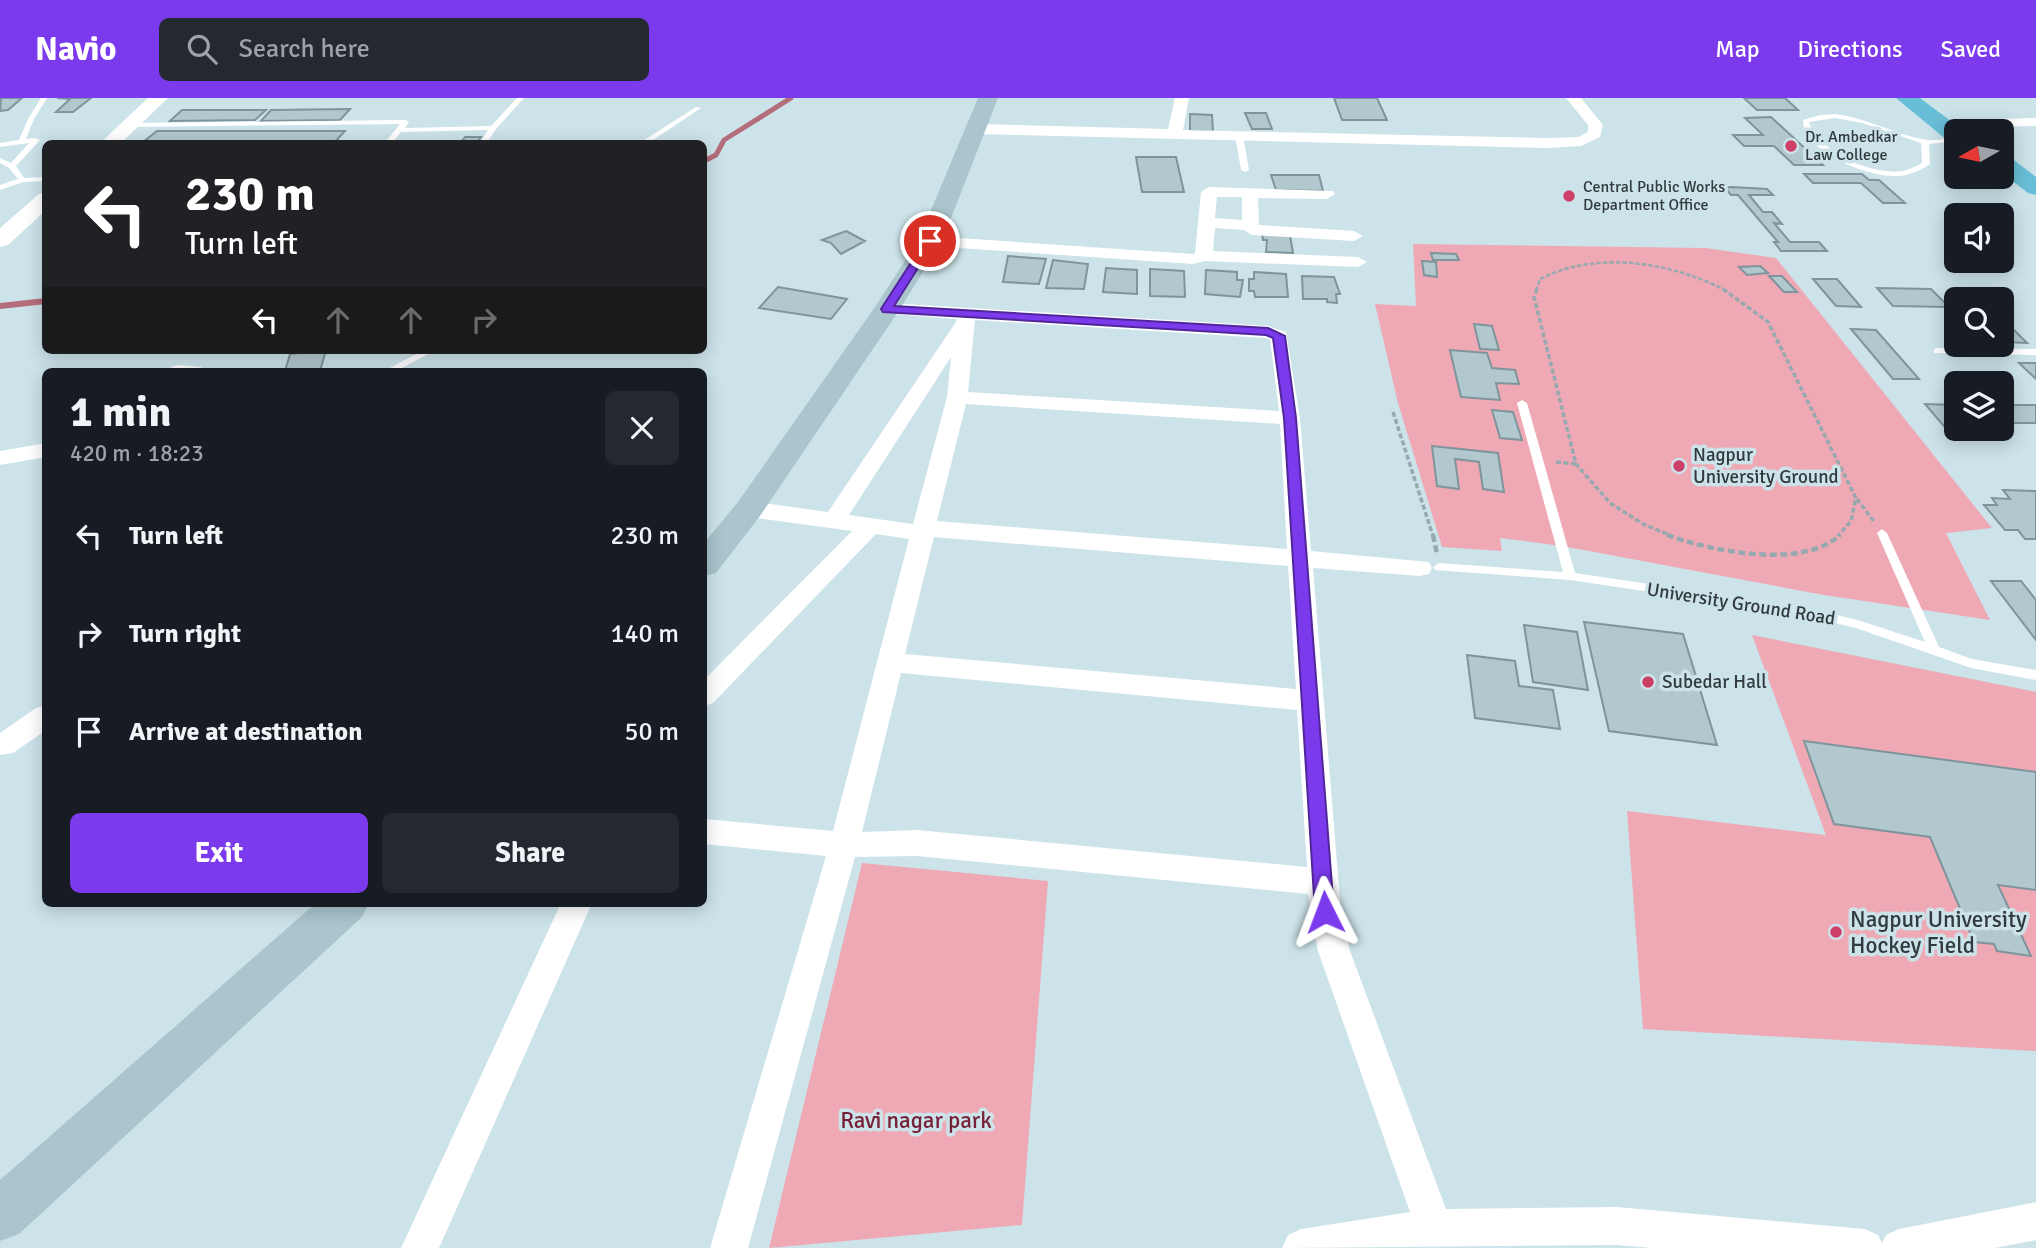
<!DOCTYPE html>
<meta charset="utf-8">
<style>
:root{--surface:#171b24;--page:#242831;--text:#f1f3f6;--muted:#9ea1a6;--accent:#7c3aed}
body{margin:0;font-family:Signika,sans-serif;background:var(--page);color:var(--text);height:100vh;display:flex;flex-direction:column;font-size:26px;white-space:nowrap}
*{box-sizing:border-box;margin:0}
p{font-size:23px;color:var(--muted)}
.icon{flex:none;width:38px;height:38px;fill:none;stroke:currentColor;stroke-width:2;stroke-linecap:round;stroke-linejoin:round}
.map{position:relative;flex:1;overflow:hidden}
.side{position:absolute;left:42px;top:270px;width:665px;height:539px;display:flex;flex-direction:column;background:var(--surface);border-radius:10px;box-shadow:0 4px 18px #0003}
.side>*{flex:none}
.guide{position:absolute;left:42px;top:42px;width:665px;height:214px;border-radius:10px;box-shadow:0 4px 18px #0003;background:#202124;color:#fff;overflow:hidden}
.needle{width:46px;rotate:261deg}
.controls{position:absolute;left:1944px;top:21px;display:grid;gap:14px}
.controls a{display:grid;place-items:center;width:70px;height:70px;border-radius:10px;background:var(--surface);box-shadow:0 4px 18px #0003;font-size:35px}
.pin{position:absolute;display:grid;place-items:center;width:60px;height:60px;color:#fff;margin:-30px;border:4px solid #fff;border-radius:50%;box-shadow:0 2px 7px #0007}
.me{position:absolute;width:77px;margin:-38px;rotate:357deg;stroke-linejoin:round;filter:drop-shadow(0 0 5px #0008)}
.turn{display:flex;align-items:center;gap:24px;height:147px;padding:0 28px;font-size:32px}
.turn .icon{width:91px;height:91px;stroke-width:2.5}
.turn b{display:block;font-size:49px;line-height:60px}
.lanes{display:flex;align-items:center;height:66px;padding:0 28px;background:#0003;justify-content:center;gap:35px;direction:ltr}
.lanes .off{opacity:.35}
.round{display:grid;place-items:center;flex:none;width:74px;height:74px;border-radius:10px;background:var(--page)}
.headline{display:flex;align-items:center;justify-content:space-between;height:119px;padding:0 28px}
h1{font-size:42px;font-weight:700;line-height:52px}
.cta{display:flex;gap:14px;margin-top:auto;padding:14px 28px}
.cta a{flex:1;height:80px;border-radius:10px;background:var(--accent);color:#fff;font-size:28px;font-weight:700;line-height:80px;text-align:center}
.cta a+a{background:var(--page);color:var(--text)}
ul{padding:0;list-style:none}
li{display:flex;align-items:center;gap:21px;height:98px;padding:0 28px}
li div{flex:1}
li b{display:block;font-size:26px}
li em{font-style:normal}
header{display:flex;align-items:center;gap:42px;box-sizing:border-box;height:98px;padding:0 35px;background:var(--accent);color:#fff}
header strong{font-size:33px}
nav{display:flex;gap:38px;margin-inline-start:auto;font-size:24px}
.search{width:490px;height:63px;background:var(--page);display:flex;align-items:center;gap:18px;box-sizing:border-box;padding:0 24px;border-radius:10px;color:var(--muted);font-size:26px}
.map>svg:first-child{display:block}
.green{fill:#efa9b5}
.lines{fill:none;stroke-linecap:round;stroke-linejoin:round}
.stream-far1{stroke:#b46e7b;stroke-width:5}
.stream{stroke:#b46e7b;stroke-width:6}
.building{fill:#b2c8cf;stroke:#7f949b;stroke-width:2}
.path-far2{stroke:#97a9af;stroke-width:2.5;stroke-dasharray:4.5 2;stroke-linecap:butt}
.path-far1{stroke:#97a9af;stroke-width:3.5;stroke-dasharray:5 2.5;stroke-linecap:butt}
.path{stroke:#97a9af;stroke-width:4.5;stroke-dasharray:7 3.5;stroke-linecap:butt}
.service{fill:#fff;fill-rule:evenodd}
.minor{fill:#fff;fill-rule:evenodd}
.tertiary{fill:#fff;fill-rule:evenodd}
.secondary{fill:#aac5cd;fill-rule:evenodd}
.trunk{fill:#68bed6;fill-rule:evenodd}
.route{fill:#7c3aed;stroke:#51269a;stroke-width:2}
.poi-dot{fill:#ce3f67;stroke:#cce3ea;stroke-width:2.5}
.labels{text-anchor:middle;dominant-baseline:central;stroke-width:7;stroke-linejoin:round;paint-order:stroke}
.far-poi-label{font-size:16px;fill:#313a3d;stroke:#cce3ea;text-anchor:start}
.poi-label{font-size:19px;fill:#313a3d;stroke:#cce3ea;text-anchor:start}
.street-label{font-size:19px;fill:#313a3d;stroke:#cce3ea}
.near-poi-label{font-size:23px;fill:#313a3d;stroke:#cce3ea;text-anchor:start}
.near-park-label{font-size:23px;fill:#772139;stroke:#cce3ea}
</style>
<header>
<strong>Navio</strong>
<div class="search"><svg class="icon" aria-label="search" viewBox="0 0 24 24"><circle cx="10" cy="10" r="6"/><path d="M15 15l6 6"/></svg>Search here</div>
<nav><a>Map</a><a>Directions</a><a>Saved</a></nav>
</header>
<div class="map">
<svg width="2036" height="1150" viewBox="0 0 2036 1150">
<rect width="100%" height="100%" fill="#cce3ea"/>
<path class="green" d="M1413 146 1705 150 1776 160 1992 430 1946 435 1990 522 1824 497 1562 448 1500 440 1502 453 1442 449 1398 305 1375 206 1416 208Z
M1752 537 2036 594V953L1643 931 1627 713 1826 737Z
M862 765 1048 783 1022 1127 769 1150Z"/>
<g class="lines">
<path class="stream-far1" d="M704 63 716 57 724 42 791 0"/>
<path class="stream" d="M0 208 46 203"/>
</g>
<path class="building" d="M1 0H22L8 12 0 13Z
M91 0 73 14H56L70 1 57 0Z
M1334 0H1377L1387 22H1342Z
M1744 0H1785L1798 12H1757Z
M350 11 340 22 261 23 271 12Z
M182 12H266L255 22 170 23Z
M1245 15H1266L1272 31H1252Z
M1190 16 1212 17 1213 34 1190 33Z
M1771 19 1823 67H1794L1774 48H1744L1733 37H1763L1745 20Z
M157 33H345L334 45 143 44Z
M465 39H481L476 46H403L462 43Z
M1136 59H1176L1184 94H1142Z
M1804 76H1862L1869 82H1879L1905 105H1883L1861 85H1813Z
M1271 77H1319L1323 93 1276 92Z
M1731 89 1767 91 1773 97H1749L1763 114H1772L1782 126 1774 125 1790 144H1819L1827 153H1781L1774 144H1778L1738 97H1731L1725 90Z
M846 133 865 143 841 156 831 145 822 142Z
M1262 136 1290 137 1293 155 1266 154 1267 142H1263Z
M1431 155 1456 156 1459 162H1433Z
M1008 158 1046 161 1039 186 1003 184Z
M1053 162 1088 166 1084 191 1046 190Z
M1422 163 1436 164 1437 179 1424 177Z
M1760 168 1768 175 1747 177 1739 169Z
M1106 170 1137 172V196L1103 194Z
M1150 171 1184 173 1185 199 1150 198Z
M1206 172 1237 174V182H1243L1240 199 1205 196Z
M1254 174 1286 176 1288 199H1255L1254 193H1249V181H1254Z
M1302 178 1334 179 1340 196H1336L1337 205 1327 204V201H1303Z
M1769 178H1782L1797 194H1784Z
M1813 181H1837L1861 209 1836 208Z
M778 189 847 201 831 221 759 210Z
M1877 190 1931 191 1949 209 1893 208Z
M2002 220 2027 245 2002 244Z
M1474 226 1492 228 1499 252 1480 251Z
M1851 231 1876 232 1919 281H1893Z
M326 252 320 273H285L290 256Z
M1450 252 1487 255 1492 270 1515 272 1519 286 1496 285 1500 302 1461 299Z
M2019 265H2036V281Z
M1925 306 1956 307V331H1979L1988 341H1955Z
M2002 307H2036V325H2004Z
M1492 312 1513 314 1522 342 1500 340Z
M1432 348 1498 355 1504 394 1483 391 1479 364 1455 361 1459 391 1437 388Z
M2003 392 2036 393V441H2025L2018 432H2005L1984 407H1997L1992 400 2010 401Z
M1991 483H2021L2036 502V542Z
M1584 524 1683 536 1717 647 1609 633Z
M1524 527 1577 534 1588 592 1533 584Z
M1467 557 1515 563 1519 588 1553 592 1560 631 1475 620Z
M1804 643 2036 674V792L1998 787 2031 858 1997 853 1994 846 1974 844 1930 739 1834 726Z"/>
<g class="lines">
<path class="path-far2" d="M1536 193 1540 181C1597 152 1671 164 1727 193"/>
<path class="path-far1" d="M1537 191 1534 199 1576 366 1610 405 1643 426 1672 438
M1723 191 1768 224 1856 400 1851 423 1838 438
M1393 314 1433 438
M1556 364 1576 366
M1857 401 1875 425"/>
<path class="path" d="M1433 437 1437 456
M1667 437C1711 453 1802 472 1840 437"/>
<path class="service" d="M41 0H47L34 21 26 41 36 40 40 42 16 68 24 80 46 79V83L23 84 0 92V87L18 81 9 70 0 65V60L11 65 29 45 0 49V45L19 42 28 21Z
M517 0H524L496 31 486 46H479L488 32 401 34 391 46H384L400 26 129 29 126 27 129 25 406 22 409 24 405 30 491 28Z
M696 9 701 10 647 46H638Z
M1835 16C1868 20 1898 38 1928 42 1937 43 1947 40 1956 39V43L1929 46 1930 66C1922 72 1910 77 1899 78 1870 80 1803 55 1803 22L1820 17ZM1835 20 1862 25 1921 45 1922 65C1916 68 1909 72 1902 73 1872 78 1818 53 1809 24Z
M1239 35 1243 37 1249 72 1245 74 1241 72 1235 37Z
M1937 250 2036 251V257L1934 255V251Z
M424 252H436L396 273H384Z
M1522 302 1527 305 1575 475 1797 508 1858 522 1925 544 1877 435 1882 431 1887 435 1939 549 1972 561 2036 572V582L1971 570 1856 530 1797 516 1570 482 1435 472 1433 469 1439 465 1563 474 1517 305Z"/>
<path class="minor" d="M1175 0H1189L1183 32 1548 40 1578 39 1588 34V27L1566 0H1581L1603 27 1600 39 1581 48 1548 50 977 36 969 31 977 26 1168 31Z
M2036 20V28L1964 30 1957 26 1964 22Z
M1209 89 1333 93 1335 96 1327 101 1258 100 1259 127 1354 133 1363 138 1354 143 1252 137 1244 132 1215 130 1213 153 1358 159 1367 164 1358 169 1205 163 1193 166 930 148 921 143 930 138 1193 156 1195 155 1201 94ZM1217 99H1242V122L1215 120Z
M887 205 1268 228 1286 234 1300 320 1311 453 1429 464 1432 470 1429 476 1420 478 1313 470 1341 814 1350 853 1446 1111 1617 1109 1865 1131 1878 1137 1882 1145 1886 1137 1899 1131 2036 1104V1142L1995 1150H1652L1617 1147 1282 1150 1288 1137 1301 1131 1410 1114 1318 853 1308 796 917 758 855 759 748 1150H710L826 758 704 746V721L833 733 909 441 876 436 713 605 704 608V582L852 433 749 419 741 416 738 411 741 406 749 403 828 414 956 224V221L880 215 878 211ZM975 222 1265 240 1270 241 1279 313 968 294ZM951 259 947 299 913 426 849 417ZM966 306 1280 326 1287 451 937 423ZM934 439 1288 468 1296 591 905 556ZM901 575 1297 612 1307 769 917 732 862 734Z
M178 267 201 269 204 273H168L171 269Z
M46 345V359L0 367V353Z
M46 607V632L13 655 0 657V635L36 610Z
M561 805H592L439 1150H401Z"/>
<path class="tertiary" d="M148 0H168L120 46H99Z
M46 94V112L8 147 0 149V130L39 96Z"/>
<path class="secondary" d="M978 0H998L942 143 900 211 760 418 716 475 704 478V445L738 404 875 209 918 143Z
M316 805H369L362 819 19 1136 0 1143V1082Z"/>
<path class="trunk" d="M1896 0H1920L1964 33H1956V45L1948 43Z
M2002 57 2010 59 2036 79V97L2028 95 2002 75Z"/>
</g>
<path class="route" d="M930 140 935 143 894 208 1268 230 1285 238 1296 320 1334 814 1331 820 1325 822 1318 820 1315 814 1284 320 1273 240 1266 237 883 214 881 211 925 143Z"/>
<g class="poi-dot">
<circle cx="1791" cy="48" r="7"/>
<circle cx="1569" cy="98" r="7"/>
<circle cx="1679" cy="368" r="7"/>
<circle cx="1648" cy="584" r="7"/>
<circle cx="1836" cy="834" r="7"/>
</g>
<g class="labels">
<g class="far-poi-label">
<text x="1805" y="39">Dr. Ambedkar<tspan x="1805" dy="18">Law College</tspan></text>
<text x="1583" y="89">Central Public Works<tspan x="1583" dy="18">Department Office</tspan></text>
</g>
<g class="poi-label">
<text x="1693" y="357">Nagpur<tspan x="1693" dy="22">University Ground</tspan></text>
<text x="1662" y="584">Subedar Hall</text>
</g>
<g class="street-label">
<text transform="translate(1741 506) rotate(9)">University Ground Road</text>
</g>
<g class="near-poi-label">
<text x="1850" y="821">Nagpur University<tspan x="1850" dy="26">Hockey Field</tspan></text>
</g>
<g class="near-park-label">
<text x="916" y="1022">Ravi nagar park</text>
</g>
</g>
</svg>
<div class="controls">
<a><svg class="needle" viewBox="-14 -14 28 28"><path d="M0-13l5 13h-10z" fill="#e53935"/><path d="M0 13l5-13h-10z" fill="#9ea1a6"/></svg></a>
<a><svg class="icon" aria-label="sound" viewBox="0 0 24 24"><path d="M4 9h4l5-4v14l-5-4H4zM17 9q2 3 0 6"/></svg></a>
<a><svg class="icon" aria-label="search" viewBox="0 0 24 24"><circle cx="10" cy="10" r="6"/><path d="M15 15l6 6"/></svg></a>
<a><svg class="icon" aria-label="layers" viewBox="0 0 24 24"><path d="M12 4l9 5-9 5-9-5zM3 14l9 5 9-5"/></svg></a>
</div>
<div class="pin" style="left:930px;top:143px;background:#d93025"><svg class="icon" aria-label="arrive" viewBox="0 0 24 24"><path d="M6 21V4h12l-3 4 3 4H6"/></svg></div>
<svg class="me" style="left:1325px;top:814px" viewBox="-20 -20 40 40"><path d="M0-17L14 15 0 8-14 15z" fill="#7c3aed" stroke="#fff" stroke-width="4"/></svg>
<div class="guide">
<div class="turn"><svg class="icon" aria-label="left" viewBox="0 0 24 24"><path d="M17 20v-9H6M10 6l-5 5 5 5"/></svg><div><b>230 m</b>Turn left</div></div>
<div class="lanes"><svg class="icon" aria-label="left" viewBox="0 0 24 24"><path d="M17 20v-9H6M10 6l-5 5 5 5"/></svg><svg class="icon off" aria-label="ahead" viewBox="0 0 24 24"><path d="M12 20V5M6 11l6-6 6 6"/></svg><svg class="icon off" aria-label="ahead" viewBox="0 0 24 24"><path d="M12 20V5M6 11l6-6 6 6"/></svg><svg class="icon off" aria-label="right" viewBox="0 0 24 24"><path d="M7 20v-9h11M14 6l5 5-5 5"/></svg></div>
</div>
<section class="side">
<div class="headline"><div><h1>1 min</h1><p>420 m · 18:23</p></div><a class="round"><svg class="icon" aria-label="close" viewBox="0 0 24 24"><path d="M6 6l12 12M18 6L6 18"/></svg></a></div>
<ul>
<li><svg class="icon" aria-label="left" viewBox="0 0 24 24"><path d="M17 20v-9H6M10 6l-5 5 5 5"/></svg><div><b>Turn left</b></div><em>230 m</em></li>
<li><svg class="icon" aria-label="right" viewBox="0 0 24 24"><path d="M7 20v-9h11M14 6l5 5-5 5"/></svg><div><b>Turn right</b></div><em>140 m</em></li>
<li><svg class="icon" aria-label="arrive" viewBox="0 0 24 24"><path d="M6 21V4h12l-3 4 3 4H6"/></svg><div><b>Arrive at destination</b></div><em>50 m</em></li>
</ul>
<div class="cta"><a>Exit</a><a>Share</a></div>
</section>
</div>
